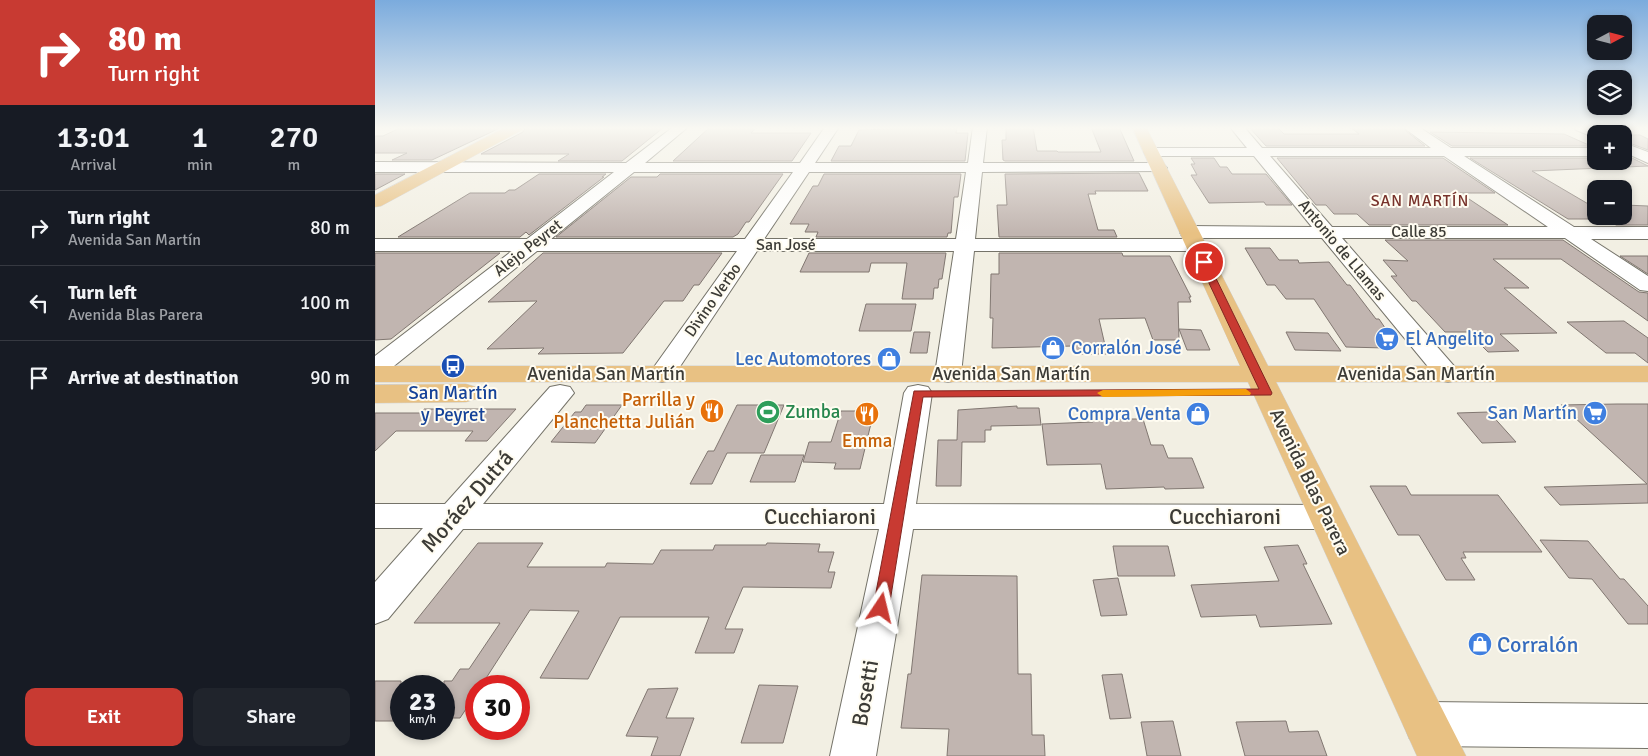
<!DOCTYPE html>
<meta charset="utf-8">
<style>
:root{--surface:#171b24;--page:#20242c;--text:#f1f3f6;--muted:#9ea1a6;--line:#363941;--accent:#c83a32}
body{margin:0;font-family:Signika,sans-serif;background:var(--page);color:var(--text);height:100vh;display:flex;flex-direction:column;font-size:19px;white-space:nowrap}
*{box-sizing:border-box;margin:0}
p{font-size:16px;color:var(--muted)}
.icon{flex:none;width:28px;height:28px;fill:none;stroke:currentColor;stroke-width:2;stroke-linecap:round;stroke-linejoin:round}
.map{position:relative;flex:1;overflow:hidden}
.sheet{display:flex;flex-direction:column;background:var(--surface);width:375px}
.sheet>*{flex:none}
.banner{background:#c83a32;color:#fff;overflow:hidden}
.needle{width:32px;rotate:83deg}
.buttons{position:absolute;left:1212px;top:15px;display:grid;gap:10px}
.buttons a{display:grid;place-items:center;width:45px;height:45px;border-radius:10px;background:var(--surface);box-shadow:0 2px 8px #0003;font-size:25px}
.speed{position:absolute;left:15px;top:675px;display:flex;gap:10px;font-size:25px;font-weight:700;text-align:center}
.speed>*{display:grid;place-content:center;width:65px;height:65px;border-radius:50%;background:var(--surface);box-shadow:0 2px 8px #0003;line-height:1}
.speed small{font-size:12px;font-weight:400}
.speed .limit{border:8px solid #d22;background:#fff;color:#111}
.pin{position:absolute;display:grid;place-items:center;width:42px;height:42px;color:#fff;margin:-21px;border:2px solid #fff;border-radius:50%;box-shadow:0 1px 5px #0007}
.me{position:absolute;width:55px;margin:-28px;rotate:10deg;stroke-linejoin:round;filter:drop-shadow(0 0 4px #0008)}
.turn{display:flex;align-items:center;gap:18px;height:105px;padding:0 25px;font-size:22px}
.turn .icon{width:65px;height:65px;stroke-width:2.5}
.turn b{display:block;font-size:35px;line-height:42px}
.eta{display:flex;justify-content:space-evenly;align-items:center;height:85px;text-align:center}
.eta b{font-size:30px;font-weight:600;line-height:35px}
.action{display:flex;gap:10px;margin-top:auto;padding:10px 25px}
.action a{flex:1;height:58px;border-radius:10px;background:var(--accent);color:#fff;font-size:20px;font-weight:600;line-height:58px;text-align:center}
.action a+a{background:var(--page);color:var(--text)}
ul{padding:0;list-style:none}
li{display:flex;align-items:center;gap:15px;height:75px;padding:0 25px;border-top:1px solid var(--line)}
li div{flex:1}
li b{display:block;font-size:19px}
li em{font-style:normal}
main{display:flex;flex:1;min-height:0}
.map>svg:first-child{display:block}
.building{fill:#c1b5b0;stroke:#817771}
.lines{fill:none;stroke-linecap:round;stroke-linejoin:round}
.minor-casing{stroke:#757369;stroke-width:2}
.major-casing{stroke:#d0d0cf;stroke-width:1}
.minor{fill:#fff;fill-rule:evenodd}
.major{fill:#e8c183;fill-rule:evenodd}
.route{fill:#c83a32;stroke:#822620}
.slow{fill:#f59e0b}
.labels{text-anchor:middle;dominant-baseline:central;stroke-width:4;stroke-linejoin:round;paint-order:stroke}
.far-neighbourhood-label{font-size:16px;letter-spacing:1px;fill:#78322b;stroke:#fffcf1}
.far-street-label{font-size:16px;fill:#3c3b36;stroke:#fffcf1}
.shop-label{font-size:19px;fill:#366cbe;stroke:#fffcf1;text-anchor:end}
.street-label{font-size:19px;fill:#3c3b36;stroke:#fffcf1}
.transit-label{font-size:19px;fill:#164399;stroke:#fffcf1}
.food-label{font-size:19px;fill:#c56008;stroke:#fffcf1;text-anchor:end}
.leisure-label{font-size:19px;fill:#27864d;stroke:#fffcf1;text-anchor:start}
.near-street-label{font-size:22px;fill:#3c3b36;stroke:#fffcf1}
.near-shop-label{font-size:22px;fill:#366cbe;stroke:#fffcf1;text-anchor:start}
</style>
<main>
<section class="sheet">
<div class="banner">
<div class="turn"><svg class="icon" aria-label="right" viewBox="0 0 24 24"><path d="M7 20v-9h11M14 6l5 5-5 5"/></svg><div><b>80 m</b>Turn right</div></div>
</div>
<div class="eta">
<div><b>13:01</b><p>Arrival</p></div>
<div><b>1</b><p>min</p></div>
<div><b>270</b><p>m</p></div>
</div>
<ul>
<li><svg class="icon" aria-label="right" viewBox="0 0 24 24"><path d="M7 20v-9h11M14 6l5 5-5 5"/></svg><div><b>Turn right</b><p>Avenida San Martín</p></div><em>80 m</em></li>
<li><svg class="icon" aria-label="left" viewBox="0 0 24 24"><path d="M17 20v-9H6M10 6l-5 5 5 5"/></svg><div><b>Turn left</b><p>Avenida Blas Parera</p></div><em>100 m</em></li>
<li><svg class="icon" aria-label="arrive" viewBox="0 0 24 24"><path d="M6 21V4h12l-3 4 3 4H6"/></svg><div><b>Arrive at destination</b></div><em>90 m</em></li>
</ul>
<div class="action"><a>Exit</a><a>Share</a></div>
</section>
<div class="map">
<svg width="1273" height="756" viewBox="0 0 1273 756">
<rect width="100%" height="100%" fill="#f2efe3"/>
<path class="building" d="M27 127H127L57 160H17L32 153H0V136H8Z
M151 127H289L247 161H183L194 154H106L148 132Z
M335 127H382L376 133H436L417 161H298Z
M582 127 581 133H593L590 161H456L464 146H476L484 130Z
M631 127H658L662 151H682L683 152H726L716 127H744L759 161H630L628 160 627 140H631Z
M874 127H902L909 134H984L975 127H1026L1050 146H891Z
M1055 132 1189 134 1216 146H1077Z
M1249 135H1265L1273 139V150L1249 141Z
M1249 154 1273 166 1157 171 1215 205H1221V216H1249V205L1273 206V225H1241L1232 219H1193L1095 158H1221V161H1249Z
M816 158H839L845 167H852L857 174H891L917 205H891L889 202 834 203 816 175H822L816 164H820Z
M902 158H1068L1120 193H1085L1133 225H994L982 214H959L951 205H941Z
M764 173 773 191H720L721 194H713L723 230H739L742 237H624L622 205H632L630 174Z
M0 174H30L0 190Z
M164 174H231L227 177H229L154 235 151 232 145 237H23L95 193H130L134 190H140Z
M285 174H408L374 222H371L363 234 358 237H181L256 177H282Z
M449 174H586L583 197H579L576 233H573L572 237H441L443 232H430L434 224H415L438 186H443Z
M1010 240H1188L1264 292 1273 293V321L1186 259H1118L1154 288H1129L1182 333 1125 334 1144 351 1113 352 1093 332H1070L1041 301H1037L1016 276H1022L1008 260 1033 261Z
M870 248H895L904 260H923L924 263 954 262 972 285H975L1001 319H1004L1021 344 1007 343 1011 348 971 347 939 299H911L900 285H892Z
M0 253H125L16 339 0 340Z
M168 253H347L324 285H319L308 301H289L248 353 163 354 169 348 112 349 162 301 113 302Z
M434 253H571L567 279H564L563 288H559L558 299H527L532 263H496L494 272H425Z
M624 253H747L748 256H795L816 297H814L816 302H803L804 340H778L770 318 724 319 732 354H700L698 346 617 348 618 318H615L616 274H624Z
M1245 256H1273V274Z
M491 304H541L536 331H484Z
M1249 321 1273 338V363L1260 353H1231L1192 322Z
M804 329 826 330 835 350H812Z
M539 332H555L552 353H535Z
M911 332 953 333 966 351 920 350Z
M1242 404H1273V503L1185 505 1169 487 1272 484 1186 405Z
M211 405H247L220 443 176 442 200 412H206Z
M362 405H409L389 453H352L337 484H315L333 451H339Z
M642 406V408H664L666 425 616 426V430H610V442H587L586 486H561L563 440H582L583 410Z
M49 409H141L112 441H90L98 431H21L0 451V413H45Z
M466 411H499L485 469H459L461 463 428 462 434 442H456Z
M1114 412 1141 442 1107 443 1082 413Z
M742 413 744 419H768L776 445H788L793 458H817L829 488 790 489 789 487 731 489 726 464 672 465 667 424 718 422 716 414Z
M386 455H429L420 482H375Z
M995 486H1031L1036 495H1123L1167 552H1088L1091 558H1086L1100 580H1071L1044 535H1023Z
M1165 540 1213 541 1245 579H1249L1273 606V624H1253L1217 579 1194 578Z
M103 543H168L152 567H230L232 563 278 564 286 550H338L340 545H391L392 543 445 544 443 552H459L453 572H460L456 588 368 587 350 629H368L359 653H320L334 617H245L213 679 165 678 204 611 155 610 106 686H101V694L85 718H69V681H77L85 669H94L125 623H39Z
M923 545 932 564H928L957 624 885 627 881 615 826 617 816 585 904 581 889 547Z
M738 546H793L800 576H743Z
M547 575 642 576 643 674H656L657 735H669L670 756H572L574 729 526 728 533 674H536Z
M743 578 752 615 726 616 718 580Z
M747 674 756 718 735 719 727 675Z
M0 681H26V714L22 721H0Z
M384 685 423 686 408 743H366Z
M303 688 291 718H319L305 756H276L283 737 251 736 273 689Z
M798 721 806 756H772L766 722Z
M911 721 914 732 943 731 952 756H870L861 722Z"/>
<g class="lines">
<g class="minor-casing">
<path id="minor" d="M298 127H313L270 163H425L450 127H464L440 163H593L598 127H612L608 163H784L789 165 792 168 789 171 607 172 600 239H821L828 241 831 245 828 249 821 251H599L586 374 582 380 573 382 564 380 560 374 579 251H382L296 380 287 382 278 380 274 374 362 251H162L9 374 0 377V356L137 251H0V239H152L239 172H0V162L251 163ZM259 172H418L370 239H176ZM434 172H591L581 239H389Z
M855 127H869L887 148H1056L1028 127H1044L1076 148H1221V156H1089L1199 227H1273V239H1216L1273 276V291L1265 290 1190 238H967L1086 374 1082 380 1073 382 1064 380 947 238H814L807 236 805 232 807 228 814 226 937 227 879 156H776L771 155 769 152 771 149 776 148H872ZM895 156H1069L1173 227H957Z
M1199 127H1217L1228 134H1221V138L1201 130Z
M1249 143 1273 152V163L1249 152Z
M185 385 195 387 199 393 108 504H509L529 393 533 387 543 385 553 387 557 393 541 504 951 505 963 508 968 517 963 526 951 529H538L501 756H455L504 529H88L13 619 0 624V582L48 528H0V504H70L175 387Z
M1051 702 1273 704V748L1051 746 1035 739 1029 724 1035 709Z"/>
</g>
<g class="major-casing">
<path id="major" d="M131 127H149L147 130 6 206 0 207V195Z
M757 127H771L893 366H1273V382H901L1091 756H1042L873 382H0V366H865Z
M91 384 101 387 105 393 101 399 91 402 0 403V385Z"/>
</g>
<use href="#minor" class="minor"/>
<use href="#major" class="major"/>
</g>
<linearGradient id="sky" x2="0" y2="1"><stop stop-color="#7babdd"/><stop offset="0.55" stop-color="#f9f8f2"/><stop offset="1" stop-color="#f9f8f2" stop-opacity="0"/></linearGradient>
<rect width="1273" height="233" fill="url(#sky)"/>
<path class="route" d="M829 259 833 262 897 393 896 395 548 397 514 608 512 613 506 615 500 613 498 608 539 391 884 389 824 262Z"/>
<path class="slow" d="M871 389 876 393 875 395 728 397 722 393 728 390Z"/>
<defs>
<g id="supermarket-disc" transform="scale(1.25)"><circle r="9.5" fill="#3f7fe0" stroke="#fffcf1"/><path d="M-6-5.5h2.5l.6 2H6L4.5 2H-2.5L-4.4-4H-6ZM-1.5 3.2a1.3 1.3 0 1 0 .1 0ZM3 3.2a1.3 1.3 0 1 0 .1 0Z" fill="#fff"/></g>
<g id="shop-disc" transform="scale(1.25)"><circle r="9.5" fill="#3f7fe0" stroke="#fffcf1"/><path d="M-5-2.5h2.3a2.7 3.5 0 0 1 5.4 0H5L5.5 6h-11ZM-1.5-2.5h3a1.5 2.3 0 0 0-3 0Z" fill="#fff"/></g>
<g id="bus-disc" transform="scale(1.25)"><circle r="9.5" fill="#1a4fb4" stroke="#fffcf1"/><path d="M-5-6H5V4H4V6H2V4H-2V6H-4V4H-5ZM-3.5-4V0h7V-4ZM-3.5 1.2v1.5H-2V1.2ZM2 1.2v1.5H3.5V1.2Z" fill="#fff"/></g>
<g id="restaurant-disc" transform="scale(1.25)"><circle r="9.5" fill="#e8710a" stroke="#fffcf1"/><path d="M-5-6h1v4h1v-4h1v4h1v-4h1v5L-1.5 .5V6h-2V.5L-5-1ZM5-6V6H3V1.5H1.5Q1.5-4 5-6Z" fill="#fff"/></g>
<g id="stadium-disc" transform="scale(1.25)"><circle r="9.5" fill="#2e9e5b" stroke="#fffcf1"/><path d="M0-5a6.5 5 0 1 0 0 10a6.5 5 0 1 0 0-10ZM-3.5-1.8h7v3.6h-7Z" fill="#fff"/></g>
</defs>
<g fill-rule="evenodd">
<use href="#supermarket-disc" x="1012" y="339"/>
<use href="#shop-disc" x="678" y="348"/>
<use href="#shop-disc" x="514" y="359"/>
<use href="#bus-disc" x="78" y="366"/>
<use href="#restaurant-disc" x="337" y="411"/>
<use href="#stadium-disc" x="393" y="412"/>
<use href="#supermarket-disc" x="1220" y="413"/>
<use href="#restaurant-disc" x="492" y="414"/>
<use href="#shop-disc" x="823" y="414"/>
<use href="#shop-disc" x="1105" y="644"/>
</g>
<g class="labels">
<g class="far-neighbourhood-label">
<text x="1045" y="201">SAN MARTÍN</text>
</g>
<g class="far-street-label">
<text x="1044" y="232">Calle 85</text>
<text x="411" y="245">San José</text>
<text transform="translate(153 248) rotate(-38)">Alejo Peyret</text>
<text transform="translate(967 250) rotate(50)">Antonio de Llamas</text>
<text transform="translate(338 300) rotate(-55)">Divino Verbo</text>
</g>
<g class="shop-label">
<text x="1030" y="339" text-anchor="start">El Angelito</text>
<text x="696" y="348" text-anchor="start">Corralón José</text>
<text x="496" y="359">Lec Automotores</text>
<text x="1202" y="413">San Martín</text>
<text x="806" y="414">Compra Venta</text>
</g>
<g class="street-label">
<text x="231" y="374">Avenida San Martín</text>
<text x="636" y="374">Avenida San Martín</text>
<text x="1041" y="374">Avenida San Martín</text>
<text transform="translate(935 482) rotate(64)">Avenida Blas Parera</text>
</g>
<g class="transit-label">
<text x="78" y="393">San Martín<tspan x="78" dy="22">y Peyret</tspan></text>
</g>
<g class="food-label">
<text x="320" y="400">Parrilla y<tspan x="320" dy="22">Planchetta Julián</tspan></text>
<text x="492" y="441" text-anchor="middle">Emma</text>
</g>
<g class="leisure-label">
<text x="410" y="412">Zumba</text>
</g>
<g class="near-street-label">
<text transform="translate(92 501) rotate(-49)">Moráez Dutrá</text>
<text x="445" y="516">Cucchiaroni</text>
<text x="850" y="516">Cucchiaroni</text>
<text transform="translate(490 693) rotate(-80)">Bosetti</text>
</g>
<g class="near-shop-label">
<text x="1122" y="644">Corralón</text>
</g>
</g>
</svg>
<div class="buttons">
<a><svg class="needle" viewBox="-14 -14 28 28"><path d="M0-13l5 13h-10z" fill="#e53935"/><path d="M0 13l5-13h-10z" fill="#9ea1a6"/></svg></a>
<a><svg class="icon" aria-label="layers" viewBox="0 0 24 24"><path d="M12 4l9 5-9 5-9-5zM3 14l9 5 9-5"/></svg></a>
<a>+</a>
<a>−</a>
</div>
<div class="speed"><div>23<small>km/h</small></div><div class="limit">30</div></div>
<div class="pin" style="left:829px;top:262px;background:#d93025"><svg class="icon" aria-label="arrive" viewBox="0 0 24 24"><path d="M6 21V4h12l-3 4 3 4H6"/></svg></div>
<svg class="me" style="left:506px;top:608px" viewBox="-20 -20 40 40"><path d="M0-17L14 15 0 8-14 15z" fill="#c83a32" stroke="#fff" stroke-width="4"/></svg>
</div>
</main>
